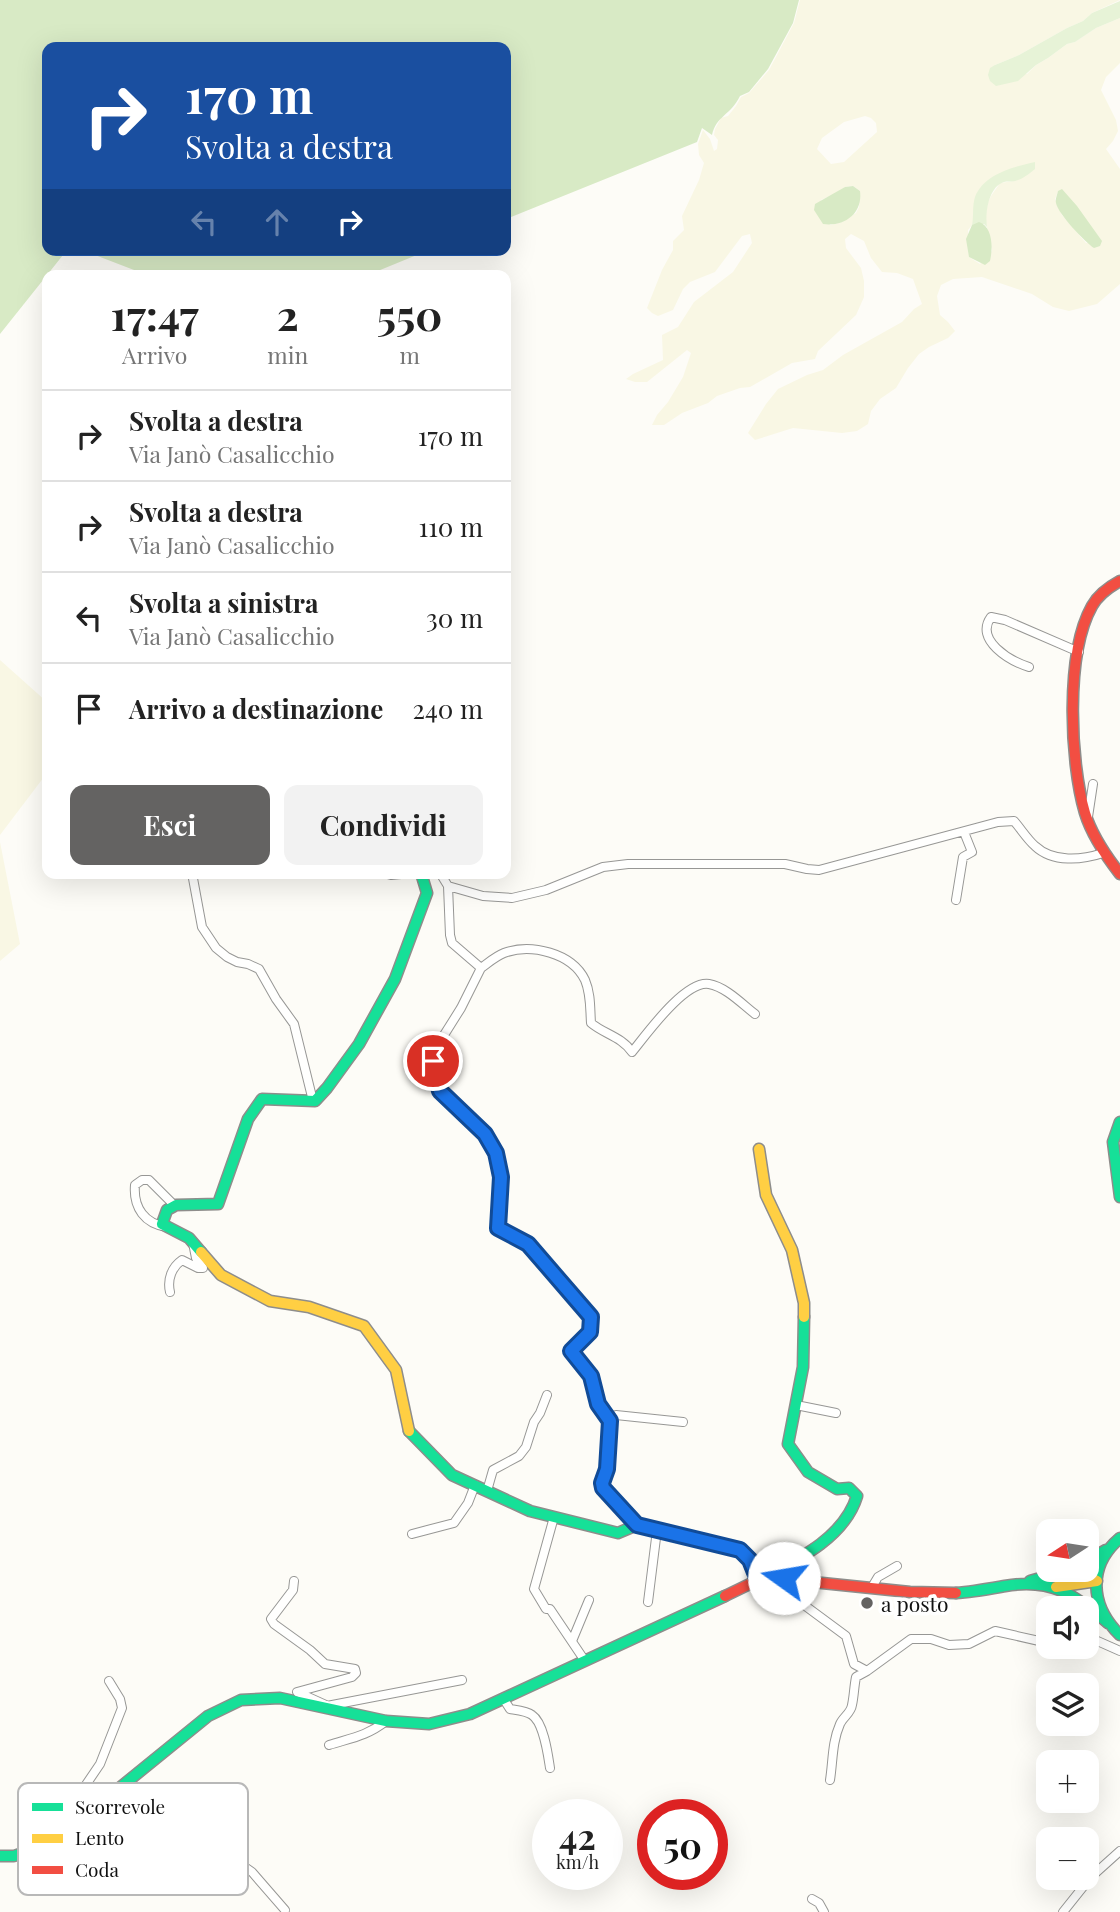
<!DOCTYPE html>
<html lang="it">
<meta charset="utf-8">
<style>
:root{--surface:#fff;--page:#f2f2f2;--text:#222;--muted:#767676;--line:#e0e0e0;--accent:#646362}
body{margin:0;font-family:"Playfair Display",serif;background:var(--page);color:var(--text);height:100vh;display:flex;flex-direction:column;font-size:26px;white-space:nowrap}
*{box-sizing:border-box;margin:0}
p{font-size:23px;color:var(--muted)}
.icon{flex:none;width:38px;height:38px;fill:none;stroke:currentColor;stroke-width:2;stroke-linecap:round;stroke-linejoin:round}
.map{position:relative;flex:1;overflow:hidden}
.side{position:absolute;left:42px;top:270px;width:469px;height:609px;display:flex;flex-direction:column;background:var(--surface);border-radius:14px;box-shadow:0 7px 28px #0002}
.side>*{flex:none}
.top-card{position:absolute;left:42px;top:42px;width:469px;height:214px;border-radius:14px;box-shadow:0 7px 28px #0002;background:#1a4fa0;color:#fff;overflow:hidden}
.needle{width:46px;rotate:258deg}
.controls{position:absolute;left:1036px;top:1519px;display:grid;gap:14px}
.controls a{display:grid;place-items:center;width:63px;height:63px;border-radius:14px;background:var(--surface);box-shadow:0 7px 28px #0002;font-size:35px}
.speed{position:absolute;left:532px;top:1799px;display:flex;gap:14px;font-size:35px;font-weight:700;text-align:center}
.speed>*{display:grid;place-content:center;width:91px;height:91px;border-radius:50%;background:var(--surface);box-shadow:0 7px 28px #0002;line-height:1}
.speed small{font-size:18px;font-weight:400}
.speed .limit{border:10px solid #d22;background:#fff;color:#111}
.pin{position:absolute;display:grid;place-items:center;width:60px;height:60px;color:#fff;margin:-30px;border:4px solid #fff;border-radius:50%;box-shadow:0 2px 7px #0007}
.me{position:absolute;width:77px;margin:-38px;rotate:283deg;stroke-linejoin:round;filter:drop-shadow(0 0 5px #0008)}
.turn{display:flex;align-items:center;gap:24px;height:147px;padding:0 28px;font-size:32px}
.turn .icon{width:91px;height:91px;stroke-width:2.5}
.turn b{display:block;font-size:49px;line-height:60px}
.lanes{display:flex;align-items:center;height:66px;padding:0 28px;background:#0003;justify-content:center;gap:35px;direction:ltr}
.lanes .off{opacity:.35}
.eta{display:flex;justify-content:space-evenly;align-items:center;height:119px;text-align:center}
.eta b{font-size:42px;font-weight:700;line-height:49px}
.primary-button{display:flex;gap:14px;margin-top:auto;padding:14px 28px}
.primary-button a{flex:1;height:80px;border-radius:14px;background:var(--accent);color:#fff;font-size:28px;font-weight:700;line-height:80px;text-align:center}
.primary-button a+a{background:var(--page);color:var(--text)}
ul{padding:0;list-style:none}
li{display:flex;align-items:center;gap:21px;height:91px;padding:0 28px;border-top:2px solid var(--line)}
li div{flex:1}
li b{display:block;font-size:26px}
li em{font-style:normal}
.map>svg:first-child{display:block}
.farmland{fill:#f9f7e4;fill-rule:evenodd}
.green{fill:#e7f3d7}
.forest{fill:#d8eac5}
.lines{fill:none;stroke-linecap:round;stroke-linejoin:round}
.street-casing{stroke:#979795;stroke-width:10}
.fast-casing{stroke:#8e8d8b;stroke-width:13}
.slow-casing{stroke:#8e8d8b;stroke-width:13}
.jam-casing{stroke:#8e8d8b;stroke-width:13}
.street{stroke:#fffffe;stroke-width:8}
.fast{stroke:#16e098;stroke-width:10}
.slow{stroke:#ffcf43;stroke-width:10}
.jam{stroke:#f24e42;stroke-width:10}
.route-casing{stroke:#114b97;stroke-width:18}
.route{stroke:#1a73e8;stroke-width:12}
.poi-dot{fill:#646362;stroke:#fff;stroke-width:2.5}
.labels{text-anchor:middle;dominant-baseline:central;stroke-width:7;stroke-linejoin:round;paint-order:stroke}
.poi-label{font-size:21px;fill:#111;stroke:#fff;text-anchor:start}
.key{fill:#fff;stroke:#b8b8b8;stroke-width:2}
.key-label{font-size:19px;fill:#111}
</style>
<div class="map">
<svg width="1120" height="1912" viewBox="0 0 1120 1912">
<rect width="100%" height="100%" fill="#fdfcf7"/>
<path class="farmland" d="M800 0H1120L1092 13 1083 21 1067 28 1019 55 995 65 1027 74 1036 65 1048 58 1067 44 1075 42 1096 28 1120 18V63L1106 77 1101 90 1116 120 1118 131 1113 141 1106 149 1120 169V284L1097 304 1069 311 1053 307 1032 294 982 277 953 279 941 285 937 296 940 315 948 322 955 331 948 338 929 347 919 354 908 368 896 388 880 399 871 411 868 424 857 431 842 433 793 428 755 440 748 433 766 404 778 389 807 375 823 370 843 355 902 322 914 309 922 304 913 279 897 273 882 272 871 258 864 241 851 234 845 239 846 248 861 268 864 281V297L856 315 818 351 815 359 792 363 750 387 740 388 717 396 708 403 682 413 664 425H652L657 415 668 402 683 377 691 353 687 350 647 382H635L626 379 633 374 663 360 662 335 678 327 694 302 733 272 752 243 750 234 742 236 715 272 690 282 683 289 673 310 658 316 652 313 647 308 662 270 673 250V241L684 230 682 216 699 180 704 163 699 155 698 144 703 130 710 139 714 151 717 149 718 140 714 135 715 129 721 118 728 116 736 106 741 97 749 93 769 70 794 23ZM865 116 871 118 876 123 877 132 844 162 831 164 817 149 822 138 844 122ZM1035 163 1014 181 1000 183 991 196 988 202 985 218 992 251 980 264 969 257 968 230 972 225 975 214 974 204 1015 168ZM853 186 860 191 859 207 856 213 842 222 830 225 821 200 837 193 845 187ZM1062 190 1076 206 1101 240 1086 243 1062 215 1055 199 1058 192Z
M0 660 47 702V773L0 835Z
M0 842 20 944 0 961Z"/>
<path class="green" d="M1120 1V18L1096 28 1075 42 1067 44 1048 58 1036 65 1018 81 996 86 990 81 988 75 990 68 995 65 1019 55 1067 28 1083 21 1092 13Z
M1035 162V169C1029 174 1023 179 1015 181 1011 182 1007 181 1004 182 988 187 985 214 987 227L984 224 972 225C974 216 972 206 975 197 984 174 1013 167 1035 162Z"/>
<path class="forest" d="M0 0H799L793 23 768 69 749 92 740 96C731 115 716 116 712 135L702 128 697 142 506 219V47H47V250H67L0 334Z
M853 186 860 191C863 213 845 227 823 224L814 210 815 204 845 187Z
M1062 189 1077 206 1102 241 1100 246 1094 248C1085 242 1058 214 1056 203 1055 199 1057 196 1058 191Z
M979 222C993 227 993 248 990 261L985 265 969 257 966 239 972 225Z
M82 250H429L368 275H147Z"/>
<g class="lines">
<g class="street-casing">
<path id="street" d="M1029 667C1010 661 974 640 991 617L1005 620 1079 652
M1088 817 1093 784
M192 873 202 927 216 948 227 957 237 962 248 964 259 969 276 999 294 1024 313 1101
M384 873 391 875 411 873
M440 873 448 886 450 935 452 943 481 968 461 1008 439 1043 433 1061 440 1091 485 1134 496 1153 499 1161 501 1177 498 1228 528 1244 591 1317 590 1332 571 1351 591 1376 598 1404 610 1421 607 1469 602 1485 637 1525
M448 886 483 896 512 898 546 890 603 867 628 864H785L807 869 819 870 998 822 1014 821C1021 829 1027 839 1035 846 1053 863 1082 860 1103 853
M956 900 963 857 972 852 964 832
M481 968C488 963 496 956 504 953 531 943 572 953 585 980 591 994 590 1009 591 1023 604 1034 622 1037 632 1052 646 1035 685 980 709 984 726 987 742 1004 755 1014
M167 1227C145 1224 133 1208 135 1185L142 1180H149L175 1206
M170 1292C167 1279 172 1267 182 1260L198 1268H203L196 1258 193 1243
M796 1405 836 1413
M608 1419 616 1415 683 1422
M487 1491 493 1470 519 1456 526 1447 534 1422 540 1413 547 1395
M554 1517 534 1589 546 1609H550L585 1661
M412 1534 454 1523 468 1503 475 1485
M769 1579 846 1636 854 1664 867 1671 911 1639H931L949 1645 969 1644 995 1631 1048 1643
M294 1581 293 1590 271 1619 274 1624 310 1650 325 1664 355 1669 356 1673 352 1677 297 1692 328 1706
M872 1587 878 1577 897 1566
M648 1602 657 1530
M1087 1639H1093L1120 1651
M572 1641 589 1600
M503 1698 510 1709C516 1710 527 1711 532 1715 544 1723 548 1755 550 1768
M327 1706 462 1680
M329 1745C351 1738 367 1736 386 1721
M830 1780C833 1761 832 1742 840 1724 843 1717 851 1713 852 1705 854 1696 854 1687 856 1677L867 1671
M121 1786 123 1795 107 1809 98 1823 102 1837C118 1847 137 1845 155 1850 175 1854 194 1866 214 1867 223 1868 233 1866 242 1865L252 1872 285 1910
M76 1811 79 1795 100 1764 122 1708 120 1699 109 1681
M812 1899 819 1903 824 1912
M1063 1912 1091 1877 1120 1851"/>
</g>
<g class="fast-casing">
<path id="fast" d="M1120 1122 1113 1142 1120 1197
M201 1252 189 1238 162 1224 167 1210 176 1205 218 1204 248 1119 262 1099 315 1101 327 1088 359 1044 395 979 427 893 421 873
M409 1431 452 1475 530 1511 618 1533 637 1525 644 1526 740 1550 750 1560 758 1580C795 1561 844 1539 857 1496L849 1488 837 1489 808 1472 788 1444 803 1367 804 1317
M1120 1538C1087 1566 1090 1606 1120 1635
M1087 1561 1106 1550
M1030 1581 1068 1570
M956 1593C972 1592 988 1589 1005 1586 1051 1578 1074 1594 1108 1623
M0 1856H14L53 1842 208 1716 241 1700 280 1698 386 1721 429 1724 470 1714 725 1596"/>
</g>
<g class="slow-casing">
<path id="slow" d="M759 1149 766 1195 792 1250 804 1303V1317
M201 1252 221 1275 270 1301 309 1307 364 1326 396 1370 409 1431
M1056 1587 1097 1581 1085 1575 1064 1573"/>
</g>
<g class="jam-casing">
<path id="jam" d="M1120 581C1109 587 1098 595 1092 606 1065 654 1070 762 1085 813 1092 836 1106 856 1120 874
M725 1596 758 1580 783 1579 910 1592 956 1593"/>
</g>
<use href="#street" class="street"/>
<use href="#fast" class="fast"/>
<use href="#slow" class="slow"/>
<use href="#jam" class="jam"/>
</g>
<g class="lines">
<g class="route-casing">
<path id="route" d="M433 1061 440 1091 485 1134 496 1153 501 1177 498 1228 528 1244 591 1317 590 1332 571 1351 591 1376 598 1404 610 1421 607 1469 602 1483 603 1488 637 1525 740 1550 750 1560 758 1580 784 1578"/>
</g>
<use href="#route" class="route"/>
</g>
<circle class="poi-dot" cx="867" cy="1603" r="7"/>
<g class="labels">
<g class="poi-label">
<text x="881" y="1603">a posto</text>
</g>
</g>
<rect x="18" y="1783" width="230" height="112" rx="10" class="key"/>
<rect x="32" y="1803" width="31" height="8" fill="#16e098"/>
<rect x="32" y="1834" width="31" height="9" fill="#ffcf43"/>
<rect x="32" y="1866" width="31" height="8" fill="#f24e42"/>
<g class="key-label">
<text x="75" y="1814">Scorrevole</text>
<text x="75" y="1845">Lento</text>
<text x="75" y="1877">Coda</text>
</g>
</svg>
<div class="controls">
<a><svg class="needle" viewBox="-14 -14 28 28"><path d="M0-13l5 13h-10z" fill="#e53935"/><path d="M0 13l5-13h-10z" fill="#767676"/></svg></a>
<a><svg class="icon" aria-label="sound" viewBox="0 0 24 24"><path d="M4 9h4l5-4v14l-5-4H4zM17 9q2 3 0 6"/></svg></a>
<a><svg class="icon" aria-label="layers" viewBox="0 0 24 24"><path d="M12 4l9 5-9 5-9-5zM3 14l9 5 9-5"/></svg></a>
<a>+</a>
<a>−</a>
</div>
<div class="speed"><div>42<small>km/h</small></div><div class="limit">50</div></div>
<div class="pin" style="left:433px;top:1061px;background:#d93025"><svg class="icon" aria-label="arrive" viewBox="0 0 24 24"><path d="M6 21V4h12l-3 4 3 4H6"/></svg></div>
<svg class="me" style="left:784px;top:1578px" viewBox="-20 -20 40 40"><circle r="19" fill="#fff"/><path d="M0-13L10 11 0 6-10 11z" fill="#1a73e8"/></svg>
<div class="top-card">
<div class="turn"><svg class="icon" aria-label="right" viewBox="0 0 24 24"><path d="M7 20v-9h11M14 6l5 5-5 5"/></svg><div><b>170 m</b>Svolta a destra</div></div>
<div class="lanes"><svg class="icon off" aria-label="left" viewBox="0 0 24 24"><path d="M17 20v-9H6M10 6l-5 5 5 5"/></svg><svg class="icon off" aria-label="ahead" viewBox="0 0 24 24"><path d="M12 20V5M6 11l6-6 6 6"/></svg><svg class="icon" aria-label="right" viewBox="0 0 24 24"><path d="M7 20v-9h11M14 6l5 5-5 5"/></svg></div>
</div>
<section class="side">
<div class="eta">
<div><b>17:47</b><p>Arrivo</p></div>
<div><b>2</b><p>min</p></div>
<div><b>550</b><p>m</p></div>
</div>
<ul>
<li><svg class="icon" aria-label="right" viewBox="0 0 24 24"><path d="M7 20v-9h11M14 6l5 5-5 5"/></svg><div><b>Svolta a destra</b><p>Via Janò Casalicchio</p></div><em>170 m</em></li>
<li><svg class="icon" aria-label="right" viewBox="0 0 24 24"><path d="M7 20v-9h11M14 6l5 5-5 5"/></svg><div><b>Svolta a destra</b><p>Via Janò Casalicchio</p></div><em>110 m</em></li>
<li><svg class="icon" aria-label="left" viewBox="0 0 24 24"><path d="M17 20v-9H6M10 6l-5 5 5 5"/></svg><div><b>Svolta a sinistra</b><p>Via Janò Casalicchio</p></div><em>30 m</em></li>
<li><svg class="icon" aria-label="arrive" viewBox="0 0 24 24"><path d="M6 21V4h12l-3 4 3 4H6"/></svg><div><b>Arrivo a destinazione</b></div><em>240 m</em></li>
</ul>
<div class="primary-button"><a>Esci</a><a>Condividi</a></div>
</section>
</div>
